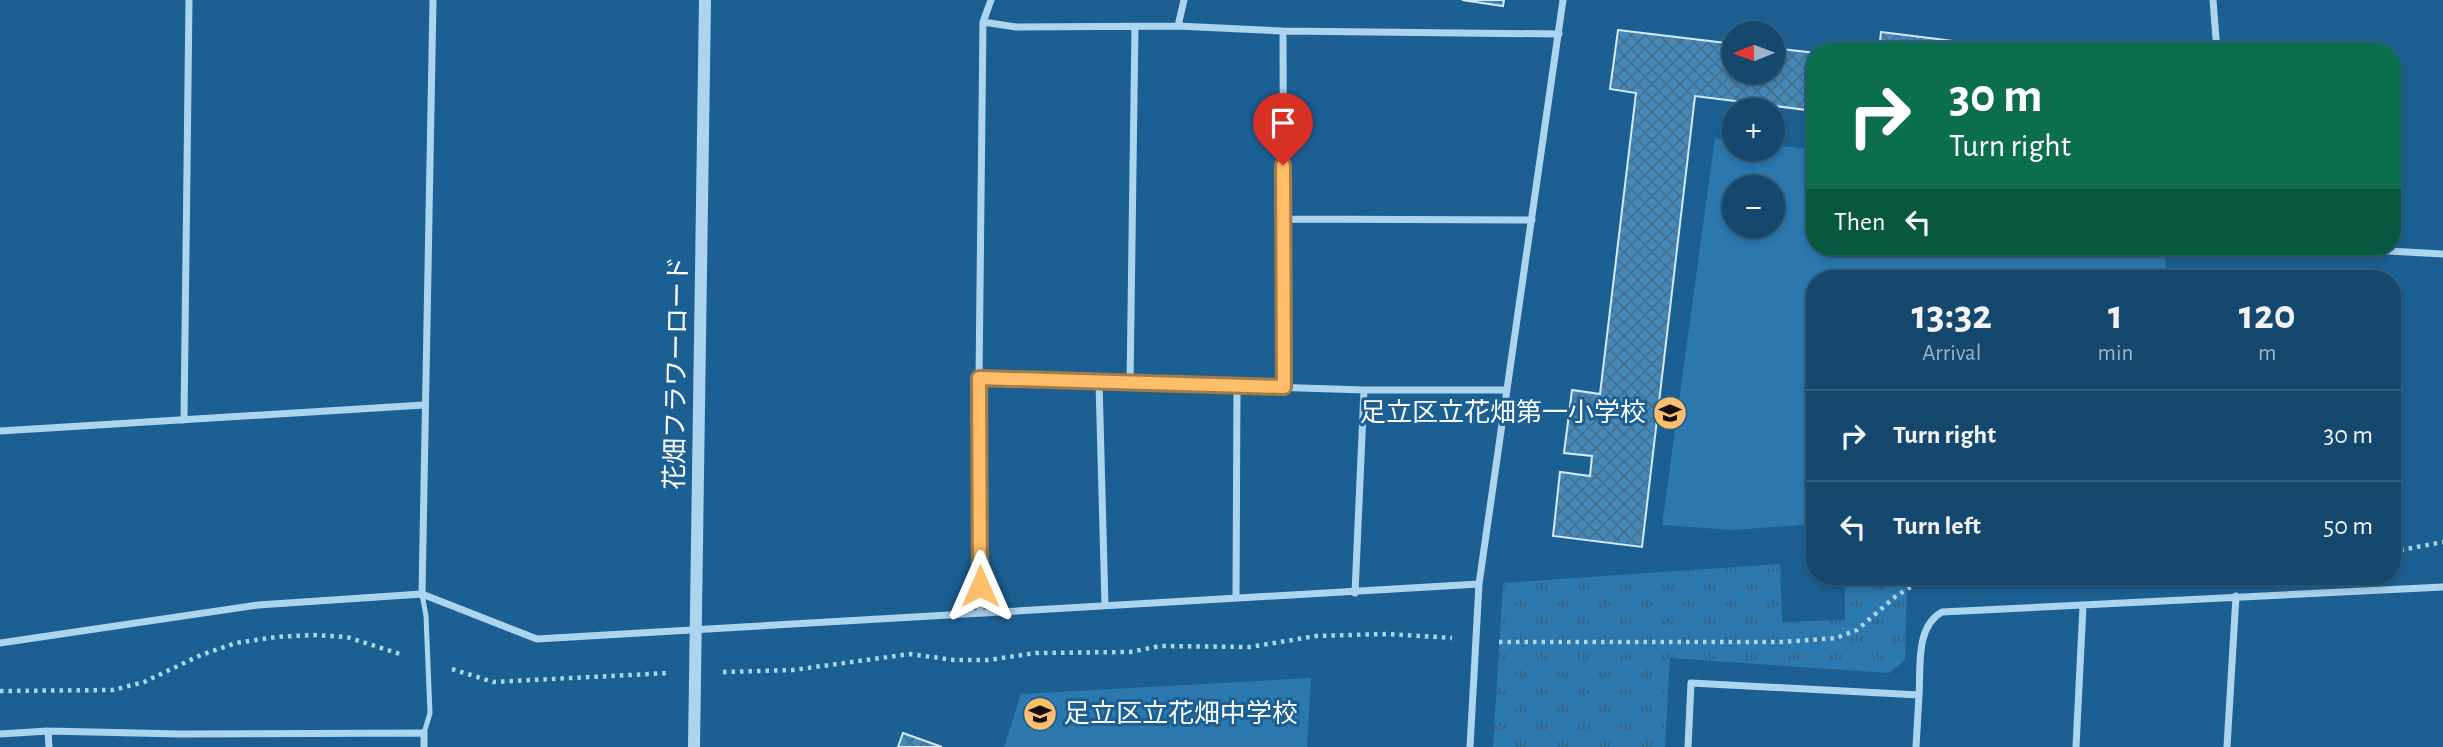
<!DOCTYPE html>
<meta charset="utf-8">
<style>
:root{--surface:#15486e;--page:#225276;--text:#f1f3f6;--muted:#9db2c2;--line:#346081}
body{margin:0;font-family:"Alegreya Sans","Noto Sans JP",sans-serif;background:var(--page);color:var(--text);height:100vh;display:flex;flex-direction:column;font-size:26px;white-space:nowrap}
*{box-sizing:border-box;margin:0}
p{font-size:23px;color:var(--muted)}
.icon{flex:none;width:38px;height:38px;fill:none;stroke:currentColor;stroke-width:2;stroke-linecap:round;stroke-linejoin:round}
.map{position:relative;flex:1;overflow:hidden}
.panel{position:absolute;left:1806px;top:270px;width:595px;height:315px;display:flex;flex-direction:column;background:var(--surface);border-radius:28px;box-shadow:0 4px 10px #0003,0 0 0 2px var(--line)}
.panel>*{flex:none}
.guide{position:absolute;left:1806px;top:42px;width:595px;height:214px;border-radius:28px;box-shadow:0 4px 10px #0003,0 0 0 2px var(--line);background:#0b6e4f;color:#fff;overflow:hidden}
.needle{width:46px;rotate:269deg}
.tools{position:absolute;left:1722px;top:21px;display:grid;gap:14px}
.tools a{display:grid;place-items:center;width:63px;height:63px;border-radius:50%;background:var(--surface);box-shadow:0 4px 10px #0003,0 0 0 2px var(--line);font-size:35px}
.pin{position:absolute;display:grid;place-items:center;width:60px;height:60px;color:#fff;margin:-72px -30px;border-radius:50% 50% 50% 0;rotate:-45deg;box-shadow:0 0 7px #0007}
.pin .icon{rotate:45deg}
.me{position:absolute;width:77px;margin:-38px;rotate:0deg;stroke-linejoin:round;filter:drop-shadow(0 0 5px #0008)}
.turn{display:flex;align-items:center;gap:24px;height:147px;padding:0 28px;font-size:32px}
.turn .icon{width:91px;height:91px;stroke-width:2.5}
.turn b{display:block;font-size:49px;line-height:60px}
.then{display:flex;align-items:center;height:66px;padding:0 28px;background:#0003;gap:14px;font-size:26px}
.eta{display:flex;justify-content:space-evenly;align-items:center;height:119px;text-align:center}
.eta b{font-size:42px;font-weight:700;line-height:49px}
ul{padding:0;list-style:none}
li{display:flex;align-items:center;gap:21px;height:91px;padding:0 28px;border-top:2px solid var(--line)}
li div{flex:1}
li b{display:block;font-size:26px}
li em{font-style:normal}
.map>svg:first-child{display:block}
.park{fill:url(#park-tufts)}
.pitch{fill:#2c79af;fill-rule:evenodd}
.building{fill:url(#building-cross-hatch);stroke:#d3eafa;stroke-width:2}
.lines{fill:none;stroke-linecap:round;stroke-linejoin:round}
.path{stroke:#add4ef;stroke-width:4.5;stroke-dasharray:3.5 5;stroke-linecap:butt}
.service{stroke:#add4ef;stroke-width:5}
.minor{stroke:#add4ef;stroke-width:7}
.tertiary{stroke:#add4ef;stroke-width:12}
.route-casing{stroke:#a67c45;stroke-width:18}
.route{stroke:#ffbf6a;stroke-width:12}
.labels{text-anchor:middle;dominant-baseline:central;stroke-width:6;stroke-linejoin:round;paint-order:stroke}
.street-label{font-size:26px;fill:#fff;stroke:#1c6093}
.poi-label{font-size:26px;fill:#fff;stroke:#1c6093;text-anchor:end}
</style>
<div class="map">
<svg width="2443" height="747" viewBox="0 0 2443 747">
<defs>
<pattern id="park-tufts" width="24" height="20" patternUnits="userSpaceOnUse" patternTransform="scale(1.75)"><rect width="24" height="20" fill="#2c79af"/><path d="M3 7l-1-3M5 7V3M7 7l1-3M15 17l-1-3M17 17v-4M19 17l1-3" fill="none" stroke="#3c627e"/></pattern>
<pattern id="building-cross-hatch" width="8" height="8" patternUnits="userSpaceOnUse" patternTransform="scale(1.75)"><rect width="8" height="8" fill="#4489ba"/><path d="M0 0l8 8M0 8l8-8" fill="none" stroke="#47718e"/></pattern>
</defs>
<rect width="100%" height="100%" fill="#1c6093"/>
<path class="park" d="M1780 564 1782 622 1845 620V576H1907L1905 660 1889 673 1670 658 1665 747H1493L1503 583Z"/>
<path class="pitch" d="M1715 138 1734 141V149H1773V145L1815 150V247H2163L2168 278H1815V524L1733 530 1662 525ZM1734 187H1773V226H1734Z
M1311 678 1307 747H1004L1021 694Z"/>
<path class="building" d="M1462 0H1504L1503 6Z
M1618 30 1734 44V72H1773V48L1815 53V111L1695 96 1642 547 1553 536 1560 472 1590 476 1592 456 1564 453 1572 390 1600 394 1636 93 1610 89Z
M1881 32 2034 51H1879Z
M903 733 942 747H898Z"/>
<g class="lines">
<path class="path" d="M2392 548 2401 550 2443 542
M1499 642H1782L1836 638 1857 630 1896 596 1929 576
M452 669 493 682 669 673
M723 672 793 670 910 654 954 660H988L1036 653 1130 652 1160 646 1250 647 1316 636 1387 634 1452 638
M0 691 113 690 144 682 201 655 236 643 276 637 312 635 347 637 403 655"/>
<path class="service" d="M422 594 426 616 430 713 424 733"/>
<path class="minor" d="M2213 0 2217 51
M983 22 1016 27 1178 26 1283 31 1559 34
M1178 26 1184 0
M1283 31 1284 387
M1283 219 1532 220
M2315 247 2443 254
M979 378 1364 390H1507
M1099 382 1105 605
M1130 383 1135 27
M184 420 189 0
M0 431 424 405
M1355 593 1364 390
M422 594 433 0
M1236 598 1237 386
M980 612 979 378 983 22 991 0
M0 643 258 605 422 594 537 639 1479 584
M48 731 49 747
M0 734 48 731 180 734 424 733V747
M1470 747 1479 584 1563 0
M1688 747 1691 683 1919 695C1921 667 1915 627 1942 612L2443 587
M1916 747 1919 695
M2076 747 2083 606
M2227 747 2236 596"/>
<path class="tertiary" d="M694 747 705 0"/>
</g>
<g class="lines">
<g class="route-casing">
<path id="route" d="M980 586 979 378 1284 387 1283 165"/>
</g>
<use href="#route" class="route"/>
</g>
<defs>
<g id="school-disc" transform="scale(1.75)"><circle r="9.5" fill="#ffbf6a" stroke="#1c6093"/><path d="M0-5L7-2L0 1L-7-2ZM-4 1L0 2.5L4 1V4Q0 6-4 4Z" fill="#111"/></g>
</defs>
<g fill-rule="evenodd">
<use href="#school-disc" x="1670" y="413"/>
<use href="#school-disc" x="1040" y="714"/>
</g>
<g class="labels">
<g class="street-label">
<text transform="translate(677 373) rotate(-89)">花畑フラワーロード</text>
</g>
<g class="poi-label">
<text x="1646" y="413">足立区立花畑第一小学校</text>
<text x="1064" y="714" text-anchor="start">足立区立花畑中学校</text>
</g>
</g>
</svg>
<div class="tools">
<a><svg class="needle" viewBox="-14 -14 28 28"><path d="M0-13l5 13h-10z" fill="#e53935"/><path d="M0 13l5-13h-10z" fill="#9db2c2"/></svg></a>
<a>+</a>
<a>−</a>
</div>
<div class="pin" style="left:1283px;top:165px;background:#d93025"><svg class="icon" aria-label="arrive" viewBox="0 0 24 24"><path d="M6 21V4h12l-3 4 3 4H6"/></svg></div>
<svg class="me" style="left:980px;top:586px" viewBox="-20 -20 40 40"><path d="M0-17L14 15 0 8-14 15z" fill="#ffbf6a" stroke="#fff" stroke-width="4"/></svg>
<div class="guide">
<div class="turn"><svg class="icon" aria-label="right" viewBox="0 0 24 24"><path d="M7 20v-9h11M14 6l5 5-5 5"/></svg><div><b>30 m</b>Turn right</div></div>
<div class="then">Then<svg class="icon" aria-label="left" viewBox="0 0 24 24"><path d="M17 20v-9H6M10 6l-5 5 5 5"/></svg></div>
</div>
<section class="panel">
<div class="eta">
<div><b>13:32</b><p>Arrival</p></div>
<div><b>1</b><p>min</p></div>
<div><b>120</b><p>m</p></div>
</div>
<ul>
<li><svg class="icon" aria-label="right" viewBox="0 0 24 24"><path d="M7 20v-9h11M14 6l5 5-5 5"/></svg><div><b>Turn right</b></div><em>30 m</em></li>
<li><svg class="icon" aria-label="left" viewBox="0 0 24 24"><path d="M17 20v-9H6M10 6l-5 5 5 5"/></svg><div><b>Turn left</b></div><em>50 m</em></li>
</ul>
</section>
</div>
